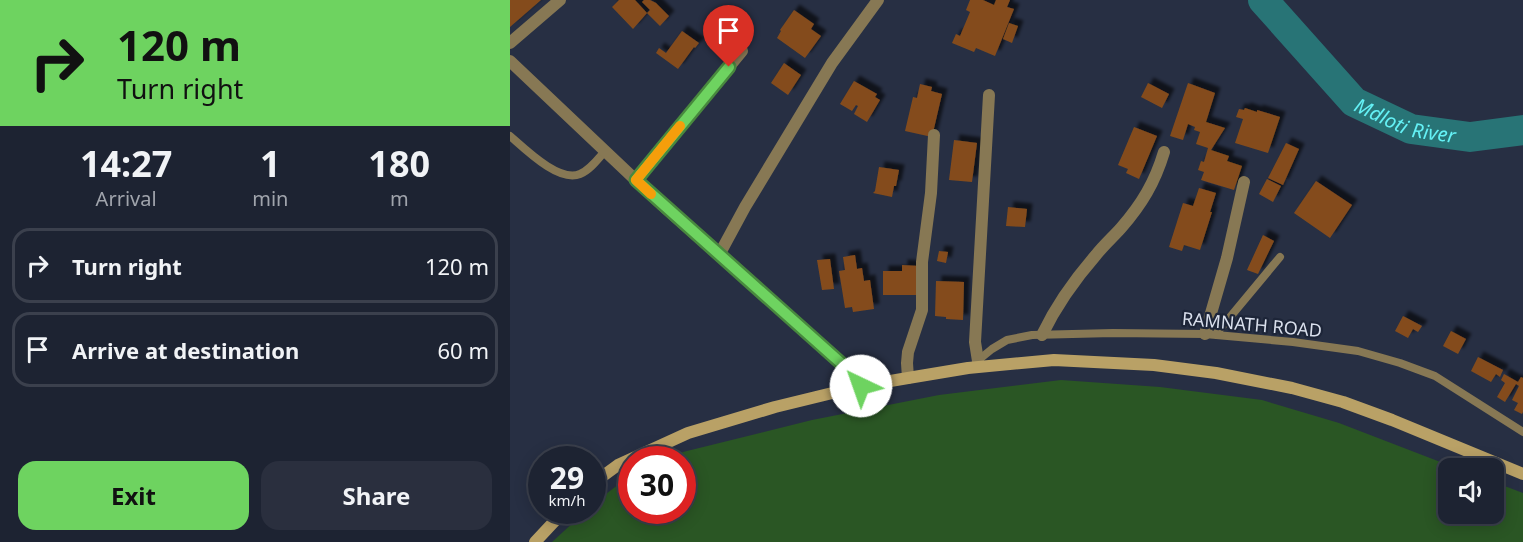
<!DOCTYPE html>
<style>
:root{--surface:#1d2332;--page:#2a2f3e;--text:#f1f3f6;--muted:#a0a4ac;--line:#3b404d;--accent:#6ed360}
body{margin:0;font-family:"Noto Sans",sans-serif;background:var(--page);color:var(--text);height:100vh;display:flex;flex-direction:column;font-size:22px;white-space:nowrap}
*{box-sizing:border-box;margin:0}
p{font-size:20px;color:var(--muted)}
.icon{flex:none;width:33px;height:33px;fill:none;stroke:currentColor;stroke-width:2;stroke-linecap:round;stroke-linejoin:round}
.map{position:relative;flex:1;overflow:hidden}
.sheet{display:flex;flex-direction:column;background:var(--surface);width:510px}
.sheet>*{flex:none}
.guide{background:#6ed360;color:#111;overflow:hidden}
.controls{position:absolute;left:928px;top:458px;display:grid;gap:12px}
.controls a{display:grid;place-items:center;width:66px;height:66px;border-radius:12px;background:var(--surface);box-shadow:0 3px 15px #0003,0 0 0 2px var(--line);font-size:30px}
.speed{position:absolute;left:18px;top:446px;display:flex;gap:12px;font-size:30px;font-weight:700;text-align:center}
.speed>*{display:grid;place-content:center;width:78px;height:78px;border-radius:50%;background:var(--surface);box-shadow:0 3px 15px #0003,0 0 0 2px var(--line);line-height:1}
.speed small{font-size:15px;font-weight:400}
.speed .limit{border:9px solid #d22;background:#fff;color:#111}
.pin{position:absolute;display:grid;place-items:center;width:51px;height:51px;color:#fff;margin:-62px -26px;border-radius:50% 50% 50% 0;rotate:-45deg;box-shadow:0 0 6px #0007}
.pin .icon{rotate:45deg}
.me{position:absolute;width:66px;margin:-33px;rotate:318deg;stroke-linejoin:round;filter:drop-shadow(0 0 4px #0008)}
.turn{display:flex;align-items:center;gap:21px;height:126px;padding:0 18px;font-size:27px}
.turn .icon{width:78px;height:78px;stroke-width:2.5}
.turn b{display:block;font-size:42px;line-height:51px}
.eta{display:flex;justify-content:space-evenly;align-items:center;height:102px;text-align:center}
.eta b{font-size:36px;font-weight:700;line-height:42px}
.action{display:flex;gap:12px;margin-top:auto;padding:12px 18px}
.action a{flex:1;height:69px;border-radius:18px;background:var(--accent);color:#111;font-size:24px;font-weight:700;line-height:69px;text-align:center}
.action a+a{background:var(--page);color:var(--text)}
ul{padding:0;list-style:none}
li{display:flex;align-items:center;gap:18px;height:75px;margin:0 12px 9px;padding:0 6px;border:3px solid var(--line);border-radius:18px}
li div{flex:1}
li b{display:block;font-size:22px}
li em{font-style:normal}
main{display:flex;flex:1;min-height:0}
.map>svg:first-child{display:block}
.green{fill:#2a5624}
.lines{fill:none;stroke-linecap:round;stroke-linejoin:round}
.river{stroke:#287476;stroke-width:30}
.building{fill:#844c1c;filter:url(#shadow)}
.lane{stroke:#877854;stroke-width:8}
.street{stroke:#877854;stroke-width:12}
.secondary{stroke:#b9a166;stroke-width:12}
.route-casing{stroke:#48893e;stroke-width:15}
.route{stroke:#6ed360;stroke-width:10}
.slow{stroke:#f59e0b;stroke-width:10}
.labels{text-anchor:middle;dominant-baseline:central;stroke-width:4.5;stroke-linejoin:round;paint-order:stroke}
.street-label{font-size:18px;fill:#d9dfec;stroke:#1d2538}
.water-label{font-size:20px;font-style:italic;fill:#64f1f5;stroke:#1d2538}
</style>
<main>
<section class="sheet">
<div class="guide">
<div class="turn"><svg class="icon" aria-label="right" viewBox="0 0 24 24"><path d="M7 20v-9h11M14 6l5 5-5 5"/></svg><div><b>120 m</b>Turn right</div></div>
</div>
<div class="eta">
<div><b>14:27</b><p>Arrival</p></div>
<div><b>1</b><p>min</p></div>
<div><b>180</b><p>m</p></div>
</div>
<ul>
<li><svg class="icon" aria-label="right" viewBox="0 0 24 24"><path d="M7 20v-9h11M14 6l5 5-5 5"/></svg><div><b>Turn right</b></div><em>120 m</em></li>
<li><svg class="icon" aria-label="arrive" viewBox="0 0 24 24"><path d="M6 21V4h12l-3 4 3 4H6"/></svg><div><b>Arrive at destination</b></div><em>60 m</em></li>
</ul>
<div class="action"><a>Exit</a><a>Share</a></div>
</section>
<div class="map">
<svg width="1013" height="542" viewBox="0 0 1013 542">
<defs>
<filter id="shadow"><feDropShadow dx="5.5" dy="-5.5" stdDeviation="1.5" flood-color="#0009"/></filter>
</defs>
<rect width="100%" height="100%" fill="#272f43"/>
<path class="green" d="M551 380 650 387 752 400 829 423 946 468H939V513H984V482L1013 493V542H42L77 510H82L83 505 84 503 121 475 122 510H172V459H150L151 458 177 451 302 420 429 395Z"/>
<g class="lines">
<path class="river" id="s1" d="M753 0 844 102 901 129 960 137 1013 130"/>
</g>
<path class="building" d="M0 0H31L0 27Z
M109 0H125L137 13 140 10 132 2 134 0H140L146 3 159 16 150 26 137 13 123 29 102 7Z
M460 0H473L484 5 486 0H500L497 7 504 9 485 56 466 48 464 52 442 43 446 34 450 36 460 12 456 10Z
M284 10 304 24 301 29 311 36 295 58 267 38 271 31 270 30Z
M206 17 231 34 219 51 194 33Z
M499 23 508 26 502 43 493 39Z
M172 31 189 43 185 48 184 47 168 69 146 53 149 48 156 53Z
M274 63 291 75 278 95 261 83Z
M344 81 367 94 365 97 370 100 357 122 344 114 348 106 346 105 342 111 330 104Z
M638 83 659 94 652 108 631 97Z
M678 83 705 93 696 122 715 128 701 150 719 156 717 161 732 166 724 190 691 180 694 172 688 170 691 161 694 162 698 148 686 144 690 132 684 130 685 127 678 124 673 140 660 136Z
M410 84 422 87 421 91 432 94 422 137 395 131 403 97 407 98Z
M735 108 747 112V110L770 117 758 153 725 143 733 119 726 117 729 109 734 110Z
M624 127 647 136 629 179 616 173 618 169 608 165Z
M444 140 467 143 462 182 439 180Z
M776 143 789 149 773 185 758 178Z
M369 167 389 170 386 186H384L382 197 363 193 365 191Z
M757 179 771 186 763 202 749 194Z
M806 181 842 205 820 238 784 213Z
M689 188 706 193 700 212H702L690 250 674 245 672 251 659 247 673 203 683 206Z
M498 207 517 209 515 227 496 226Z
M753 235 764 241 748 274 737 270Z
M429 251 438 252 436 263 427 261Z
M345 255 347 269 352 268 354 281 360 280 364 309 343 312 342 307 335 308 329 271 335 270 333 257Z
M320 259 324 289 312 290 307 260Z
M392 265 409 266V295H373V271H392Z
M426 281 454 282 453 320 436 319V317L425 316Z
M893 316 912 326 908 332 903 329 898 338 885 331Z
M941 331 956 339 948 354 933 346Z
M968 357 993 370 990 377 986 374 981 382 961 371Z
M994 374 1008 382 1011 377 1013 378V412L1012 414 1004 410 1008 403 1002 400 1009 386 1006 384 995 402 987 397 995 383 991 380Z"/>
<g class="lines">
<path class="lane" d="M0 136C15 149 49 183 70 174 80 170 88 159 95 151
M706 334 770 257
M466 362 482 349 497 340 522 335 603 333 695 334 783 342 848 351 890 363 925 376 1013 432"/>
<path class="street" d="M0 43 50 0
M0 61 151 204 332 364 351 386
M126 180 232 51
M209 255 235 207 322 63 368 0
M695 334 717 258 734 182
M532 335C546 306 565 279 586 255 594 245 603 237 611 228 632 204 645 182 654 152
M468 361 465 342 479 95
M398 378 397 363 398 352 412 310V262L421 193 424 135"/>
<path class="secondary" d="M82 484 108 465 178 433 265 407 351 386 398 378 458 368 544 360 644 365 706 373 782 388 833 402 882 420 1013 474
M25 542 55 510"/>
</g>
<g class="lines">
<g class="route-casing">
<path id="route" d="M219 67 126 180 332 364 351 386"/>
</g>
<use href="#route" class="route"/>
<path class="slow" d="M141 194 126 180 170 126"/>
</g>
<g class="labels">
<g class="street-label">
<text transform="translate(742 324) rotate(5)">RAMNATH ROAD</text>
</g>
<g class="water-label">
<text stroke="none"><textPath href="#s1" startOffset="192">Mdloti River</textPath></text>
</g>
</g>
</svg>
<div class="controls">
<a><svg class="icon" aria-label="sound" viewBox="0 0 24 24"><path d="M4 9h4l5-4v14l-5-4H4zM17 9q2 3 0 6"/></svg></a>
</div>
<div class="speed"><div>29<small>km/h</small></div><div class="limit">30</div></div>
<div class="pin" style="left:219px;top:67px;background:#d93025"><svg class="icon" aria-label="arrive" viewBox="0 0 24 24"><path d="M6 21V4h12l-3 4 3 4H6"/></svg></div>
<svg class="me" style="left:351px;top:386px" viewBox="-20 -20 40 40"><circle r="19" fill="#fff"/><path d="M0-13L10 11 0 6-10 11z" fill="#6ed360"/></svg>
</div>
</main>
